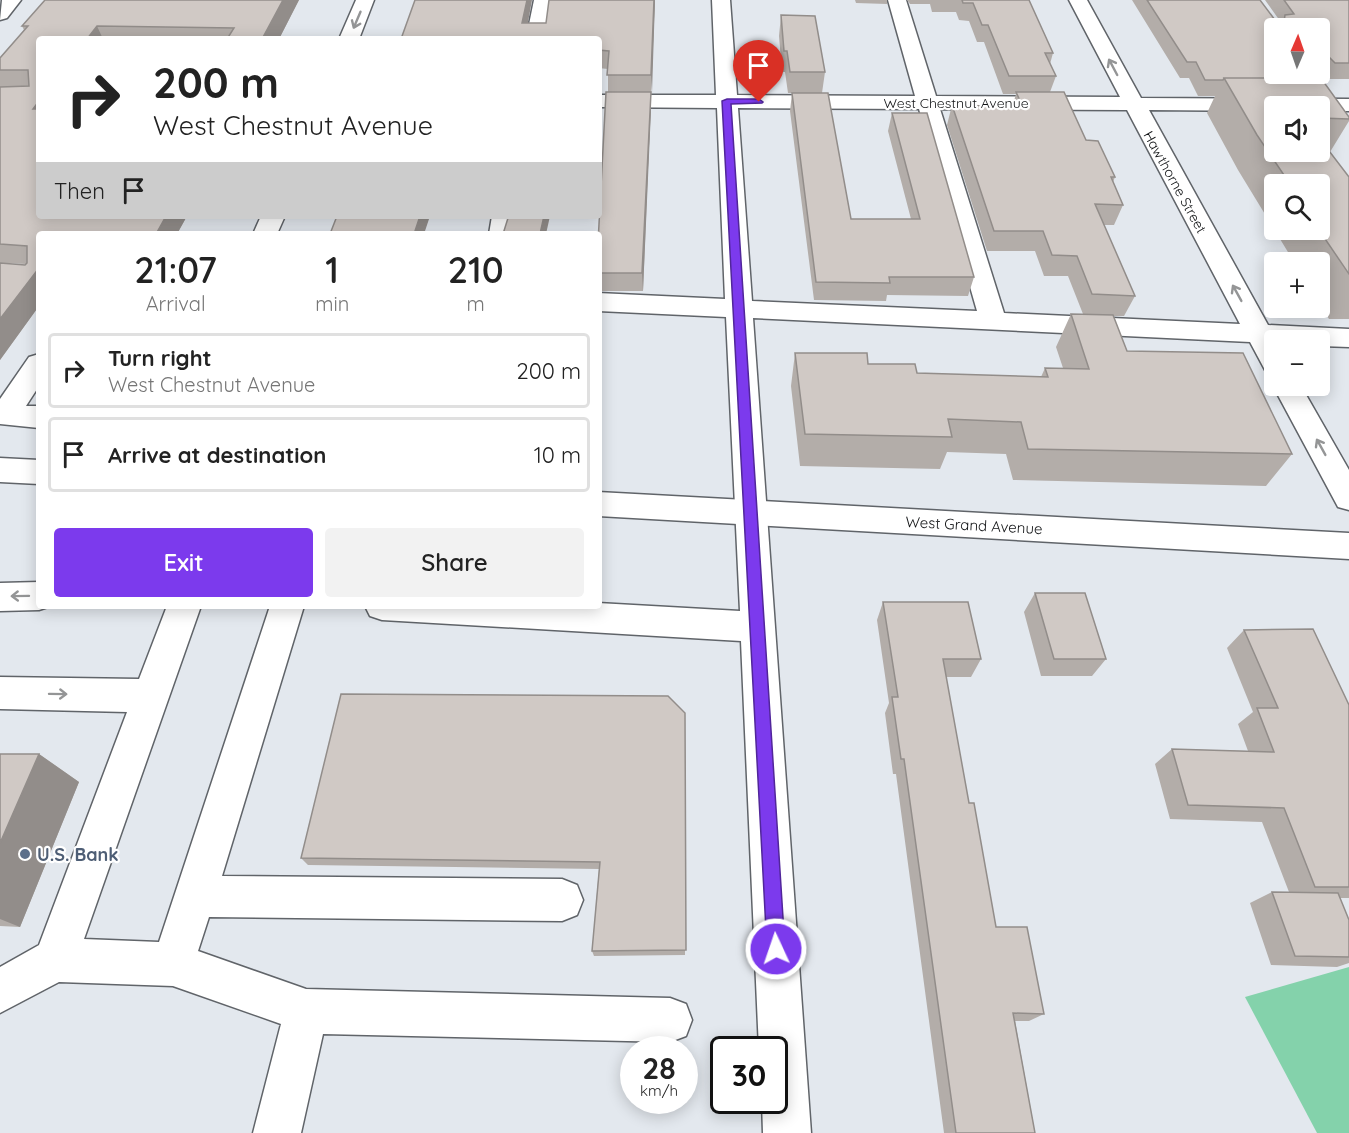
<!DOCTYPE html>
<meta charset="utf-8">
<style>
:root{--surface:#fff;--page:#f2f2f2;--text:#222;--muted:#767676;--line:#e0e0e0;--accent:#7c3aed}
body{margin:0;font-family:Quicksand,sans-serif;background:var(--page);color:var(--text);height:100vh;display:flex;flex-direction:column;font-size:22px;white-space:nowrap}
*{box-sizing:border-box;margin:0}
p{font-size:20px;color:var(--muted)}
.icon{flex:none;width:33px;height:33px;fill:none;stroke:currentColor;stroke-width:2;stroke-linecap:round;stroke-linejoin:round}
.map{position:relative;flex:1;overflow:hidden}
.panel{position:absolute;left:36px;top:231px;width:566px;height:378px;display:flex;flex-direction:column;background:var(--surface);border-radius:6px;box-shadow:0 3px 15px #0003}
.panel>*{flex:none}
.top-card{position:absolute;left:36px;top:36px;width:566px;height:183px;border-radius:6px;box-shadow:0 3px 15px #0003;background:#fff;color:var(--text);overflow:hidden}
.needle{width:39px;rotate:2deg}
.fabs{position:absolute;left:1264px;top:18px;display:grid;gap:12px}
.fabs a{display:grid;place-items:center;width:66px;height:66px;border-radius:6px;background:var(--surface);box-shadow:0 3px 15px #0003;font-size:30px}
.speed{position:absolute;left:620px;top:1036px;display:flex;gap:12px;font-size:30px;font-weight:700;text-align:center}
.speed>*{display:grid;place-content:center;width:78px;height:78px;border-radius:50%;background:var(--surface);box-shadow:0 3px 15px #0003;line-height:1}
.speed small{font-size:15px;font-weight:400}
.speed .limit{border:3px solid #111;border-radius:9px;background:#fff;color:#111}
.pin{position:absolute;display:grid;place-items:center;width:51px;height:51px;color:#fff;margin:-62px -26px;border-radius:50% 50% 50% 0;rotate:-45deg;box-shadow:0 0 6px #0007}
.pin .icon{rotate:45deg}
.me{position:absolute;width:66px;margin:-33px;rotate:357deg;stroke-linejoin:round;filter:drop-shadow(0 0 4px #0008)}
.turn{display:flex;align-items:center;gap:21px;height:126px;padding:0 18px;font-size:27px}
.turn .icon{width:78px;height:78px;stroke-width:2.5}
.turn b{display:block;font-size:42px;line-height:51px}
.then{display:flex;align-items:center;height:57px;padding:0 18px;background:#0003;gap:12px;font-size:22px}
.eta{display:flex;justify-content:space-evenly;align-items:center;height:102px;text-align:center}
.eta b{font-size:36px;font-weight:600;line-height:42px}
.primary-button{display:flex;gap:12px;margin-top:auto;padding:12px 18px}
.primary-button a{flex:1;height:69px;border-radius:6px;background:var(--accent);color:#fff;font-size:24px;font-weight:600;line-height:69px;text-align:center}
.primary-button a+a{background:var(--page);color:var(--text)}
ul{padding:0;list-style:none}
li{display:flex;align-items:center;gap:18px;height:75px;margin:0 12px 9px;padding:0 6px;border:3px solid var(--line);border-radius:6px}
li div{flex:1}
li b{display:block;font-size:22px}
li em{font-style:normal}
.map>svg:first-child{display:block}
.green{fill:#84d2ab}
.lines{fill:none;stroke-linecap:round;stroke-linejoin:round}
.minor-casing{stroke:#606469;stroke-width:3}
.major-casing{stroke:#606469;stroke-width:3}
.minor{fill:#fff;fill-rule:evenodd}
.major{fill:#fff;fill-rule:evenodd}
.wall{fill:#b3ada9;fill-rule:evenodd}
.shaded-wall{fill:#928d8a}
.building{fill:#d0c9c5;stroke:#928d8a;stroke-width:1.5}
.oneway{stroke:#949596}
.route{fill:#7c3aed;stroke:#51269a;stroke-width:1.5}
.service-dot{fill:#5c6f8a;stroke:#fff;stroke-width:2}
.labels{text-anchor:middle;dominant-baseline:central;stroke-width:4.5;stroke-linejoin:round;paint-order:stroke}
.far-street-label{font-size:14px;fill:#111315;stroke:#fff}
.street-label{font-size:15px;fill:#111315;stroke:#fff}
.near-service-label{font-size:18px;font-weight:bold;fill:#4e5e75;stroke:#fff;text-anchor:start}
</style>
<div class="map">
<svg width="1349" height="1133" viewBox="0 0 1349 1133">
<rect width="100%" height="100%" fill="#e3e8ee"/>
<path class="green" d="M1349 967V1133H1317L1245 997Z"/>
<g class="lines">
<g class="minor-casing">
<path id="minor" d="M2 0H21L7 18 0 20Z
M356 0H374L359 39H339Z
M534 0H552L546 39H526Z
M712 0H730L737 95 915 96 888 0H906L936 96 1120 97 1069 0H1087L1141 98 1349 99V111H1320V106H1275V111L1149 110 1268 325 1349 329V347L1320 346V340H1275V373L1265 370 1250 342 753 318 811 1133H763L762 1101H774V1050H759L741 641 382 620 370 616 365 606H598V603L740 611 726 317 598 311V293L725 299 717 108 598 107V95H716ZM738 108 919 109 977 311 752 301ZM940 109 1127 110 1240 324 1004 313Z
M261 216H285L277 234H253Z
M492 216H516L513 234H489Z
M39 354V386L26 406H39V428L0 424V399L29 357Z
M1275 382V386H1301L1349 470V510L1338 507 1273 386Z
M39 582V606H51L39 610 0 611V583Z
M167 606H201L84 939 159 942 270 606H304L222 876 562 879 577 885 583 900 577 915 562 921 209 917 198 951 306 989 670 998 686 1004 692 1020 686 1036 670 1042 323 1034 301 1133H253L281 1024 173 986 59 982 0 1013V967L39 945 127 712 0 709V677L139 679Z"/>
</g>
<g class="major-casing">
<path id="major" d="M0 458 39 460V484L0 482Z
M598 492 1349 533V559L598 516Z"/>
</g>
<use href="#minor" class="minor"/>
<use href="#major" class="major"/>
</g>
<path class="wall" d="M45 0H299L279 39H39V216H187L177 234H39V306L0 360V58L24 30 22 26ZM0 263 26 264 25 265Z
M655 0 643 291H598V243L608 92V69L598 68V39L528 23H546Z
M855 0H887V4L856 3Z
M907 0H1029L1053 53 1050 64 1056 76 1050 92 1115 177 1113 182 1123 205 1114 225H1104L1135 296 1124 316H1113L1127 351 1292 454 1266 486 1013 480 1006 454 947 452 940 469 800 466 791 386 795 353 868 364 917 373 1041 377 1045 368H1063L1056 347 1071 314H1083L1068 276H1044L1035 251H987L947 125 952 105 1012 107 1016 94H1003L984 42H977L969 21 959 20 956 12H932L930 4H910Z
M1132 0H1260L1275 20 1280 21 1265 0H1349V79H1326L1320 73V28L1275 74H1318L1349 117V121L1330 152 1349 177V319H1329L1320 305V262H1294L1238 170 1207 113 1215 96H1198L1189 78H1180ZM1275 106H1320V152ZM1275 184H1320V230H1275Z
M781 15 825 72 822 93 851 219H911L888 131 892 113 974 277 968 296 887 295 886 301 814 300 790 111 792 93H788L785 72H782L779 36Z
M1035 593 1106 659 1092 676H1041L1024 612Z
M883 602 981 659 971 677H946L969 803 996 927 1044 1014 1029 1021H1015L1035 1133H944L896 774H893L885 713 889 703 877 620Z
M1244 630 1349 705V898H1340L1349 920V963L1337 967 1271 965 1250 903 1272 892H1289L1262 822 1170 819 1155 764 1172 749 1248 751 1238 724 1253 712 1227 648Z
M685 713V955L594 956 592 951 599 869 308 865 301 858Z
M0 754H39L79 782 20 927 0 926Z"/>
<path class="shaded-wall" d="M283 0H299L279 39H262Z
M527 0H532L525 39 522 23Z
M654 0H655L652 93 651 75Z
M97 26 103 39H87Z
M651 92V110L643 291 642 273Z
M39 101V120L33 109Z
M166 216H187L177 234H156Z
M420 216H430L424 234H414Z
M544 216H550L546 234H540Z
M39 268V306L0 360V319Z
M39 754 79 782 20 927 0 919V843Z"/>
<path class="building" d="M45 0H283L262 39H227L234 28 97 26 87 39H39V101L33 109H39V216H166L156 234H39V268L0 319V263L25 265 27 263V246L0 244V87L29 86 28 70H0V58L28 26H22Z
M415 0H527L522 23H546L549 0H654L651 75H607L609 51 598 50V39H401Z
M962 0H1029L1053 53H1045L1056 76H1009L988 25H982L973 3H963Z
M1147 0H1260L1275 20 1284 22 1285 15 1294 14 1284 0H1349V63H1335L1328 56H1320V28H1275V74H1295L1296 75 1294 78H1224L1223 80H1205L1196 62H1187Z
M781 15 815 16 825 72H790L787 51H784Z
M1296 74H1318L1349 117V119L1320 118V106H1275V152H1320V133L1328 143H1323L1349 177V274L1319 230 1320 184H1290L1257 135 1224 78H1294Z
M606 92H651L642 273H598V243Z
M1016 92H1064L1086 140 1098 141 1115 177H1111L1123 205 1095 204 1135 296 1092 294 1077 256 1052 255 1043 231H994L952 105 1023 107Z
M792 93H828L851 219H920L892 113H927L974 277H889L890 283 816 282Z
M337 216H420L414 234H330Z
M512 216H544L540 234H503L508 218Z
M1071 314 1113 315 1127 351 1243 353 1292 454 1028 449 1021 422 948 419 952 437 805 434 795 353H867L868 364H915L917 373 1048 377 1045 368 1089 369Z
M1035 593H1085L1106 659H1054Z
M883 602H968L981 659H943L969 803H974L996 927H1027L1044 1014 1013 1013 1035 1133H956L904 759H901L892 697H898Z
M1313 629 1349 705V887H1315L1284 808 1188 805 1172 749 1274 752 1257 708H1278L1244 630Z
M341 694 668 696 685 713 686 950 592 951 600 862 301 858Z
M0 754H39L0 843Z
M1272 892 1338 893 1349 920V957L1295 956Z"/>
<defs><path id="oneway-shaft" d="M-6 0H5M1.5-3L5.5 0L1.5 3" fill="none" stroke-width="1.6" stroke-linecap="round" stroke-linejoin="round" transform="scale(1.5)"/></defs>
<g class="oneway">
<use href="#oneway-shaft" transform="translate(357 20) rotate(113)"/>
<use href="#oneway-shaft" transform="translate(1113 67) rotate(-118)"/>
<use href="#oneway-shaft" transform="translate(1237 293) rotate(-119)"/>
<use href="#oneway-shaft" transform="translate(1321 447) rotate(-119)"/>
<use href="#oneway-shaft" transform="translate(20 596) rotate(179)"/>
<use href="#oneway-shaft" transform="translate(58 694) rotate(1)"/>
</g>
<path class="route" d="M759 99 763 102 762 103 731 104 785 949 782 955 776 958 770 955 767 949 722 101 727 99Z"/>
<circle class="service-dot" cx="25" cy="854" r="6"/>
<g class="labels">
<g class="far-street-label">
<text x="956" y="103">West Chestnut Avenue</text>
<text transform="translate(1175 182) rotate(61)">Hawthorne Street</text>
</g>
<g class="street-label">
<text transform="translate(974 525) rotate(3)">West Grand Avenue</text>
</g>
<g class="near-service-label">
<text x="37" y="854">U.S. Bank</text>
</g>
</g>
</svg>
<div class="fabs">
<a><svg class="needle" viewBox="-14 -14 28 28"><path d="M0-13l5 13h-10z" fill="#e53935"/><path d="M0 13l5-13h-10z" fill="#767676"/></svg></a>
<a><svg class="icon" aria-label="sound" viewBox="0 0 24 24"><path d="M4 9h4l5-4v14l-5-4H4zM17 9q2 3 0 6"/></svg></a>
<a><svg class="icon" aria-label="search" viewBox="0 0 24 24"><circle cx="10" cy="10" r="6"/><path d="M15 15l6 6"/></svg></a>
<a>+</a>
<a>−</a>
</div>
<div class="speed"><div>28<small>km/h</small></div><div class="limit">30</div></div>
<div class="pin" style="left:759px;top:102px;background:#d93025"><svg class="icon" aria-label="arrive" viewBox="0 0 24 24"><path d="M6 21V4h12l-3 4 3 4H6"/></svg></div>
<svg class="me" style="left:776px;top:949px" viewBox="-20 -20 40 40"><circle r="17" fill="#7c3aed" stroke="#fff" stroke-width="3"/><path d="M0-11L8 9 0 5-8 9z" fill="#fff"/></svg>
<div class="top-card">
<div class="turn"><svg class="icon" aria-label="right" viewBox="0 0 24 24"><path d="M7 20v-9h11M14 6l5 5-5 5"/></svg><div><b>200 m</b>West Chestnut Avenue</div></div>
<div class="then">Then<svg class="icon" aria-label="arrive" viewBox="0 0 24 24"><path d="M6 21V4h12l-3 4 3 4H6"/></svg></div>
</div>
<section class="panel">
<div class="eta">
<div><b>21:07</b><p>Arrival</p></div>
<div><b>1</b><p>min</p></div>
<div><b>210</b><p>m</p></div>
</div>
<ul>
<li><svg class="icon" aria-label="right" viewBox="0 0 24 24"><path d="M7 20v-9h11M14 6l5 5-5 5"/></svg><div><b>Turn right</b><p>West Chestnut Avenue</p></div><em>200 m</em></li>
<li><svg class="icon" aria-label="arrive" viewBox="0 0 24 24"><path d="M6 21V4h12l-3 4 3 4H6"/></svg><div><b>Arrive at destination</b></div><em>10 m</em></li>
</ul>
<div class="primary-button"><a>Exit</a><a>Share</a></div>
</section>
</div>
